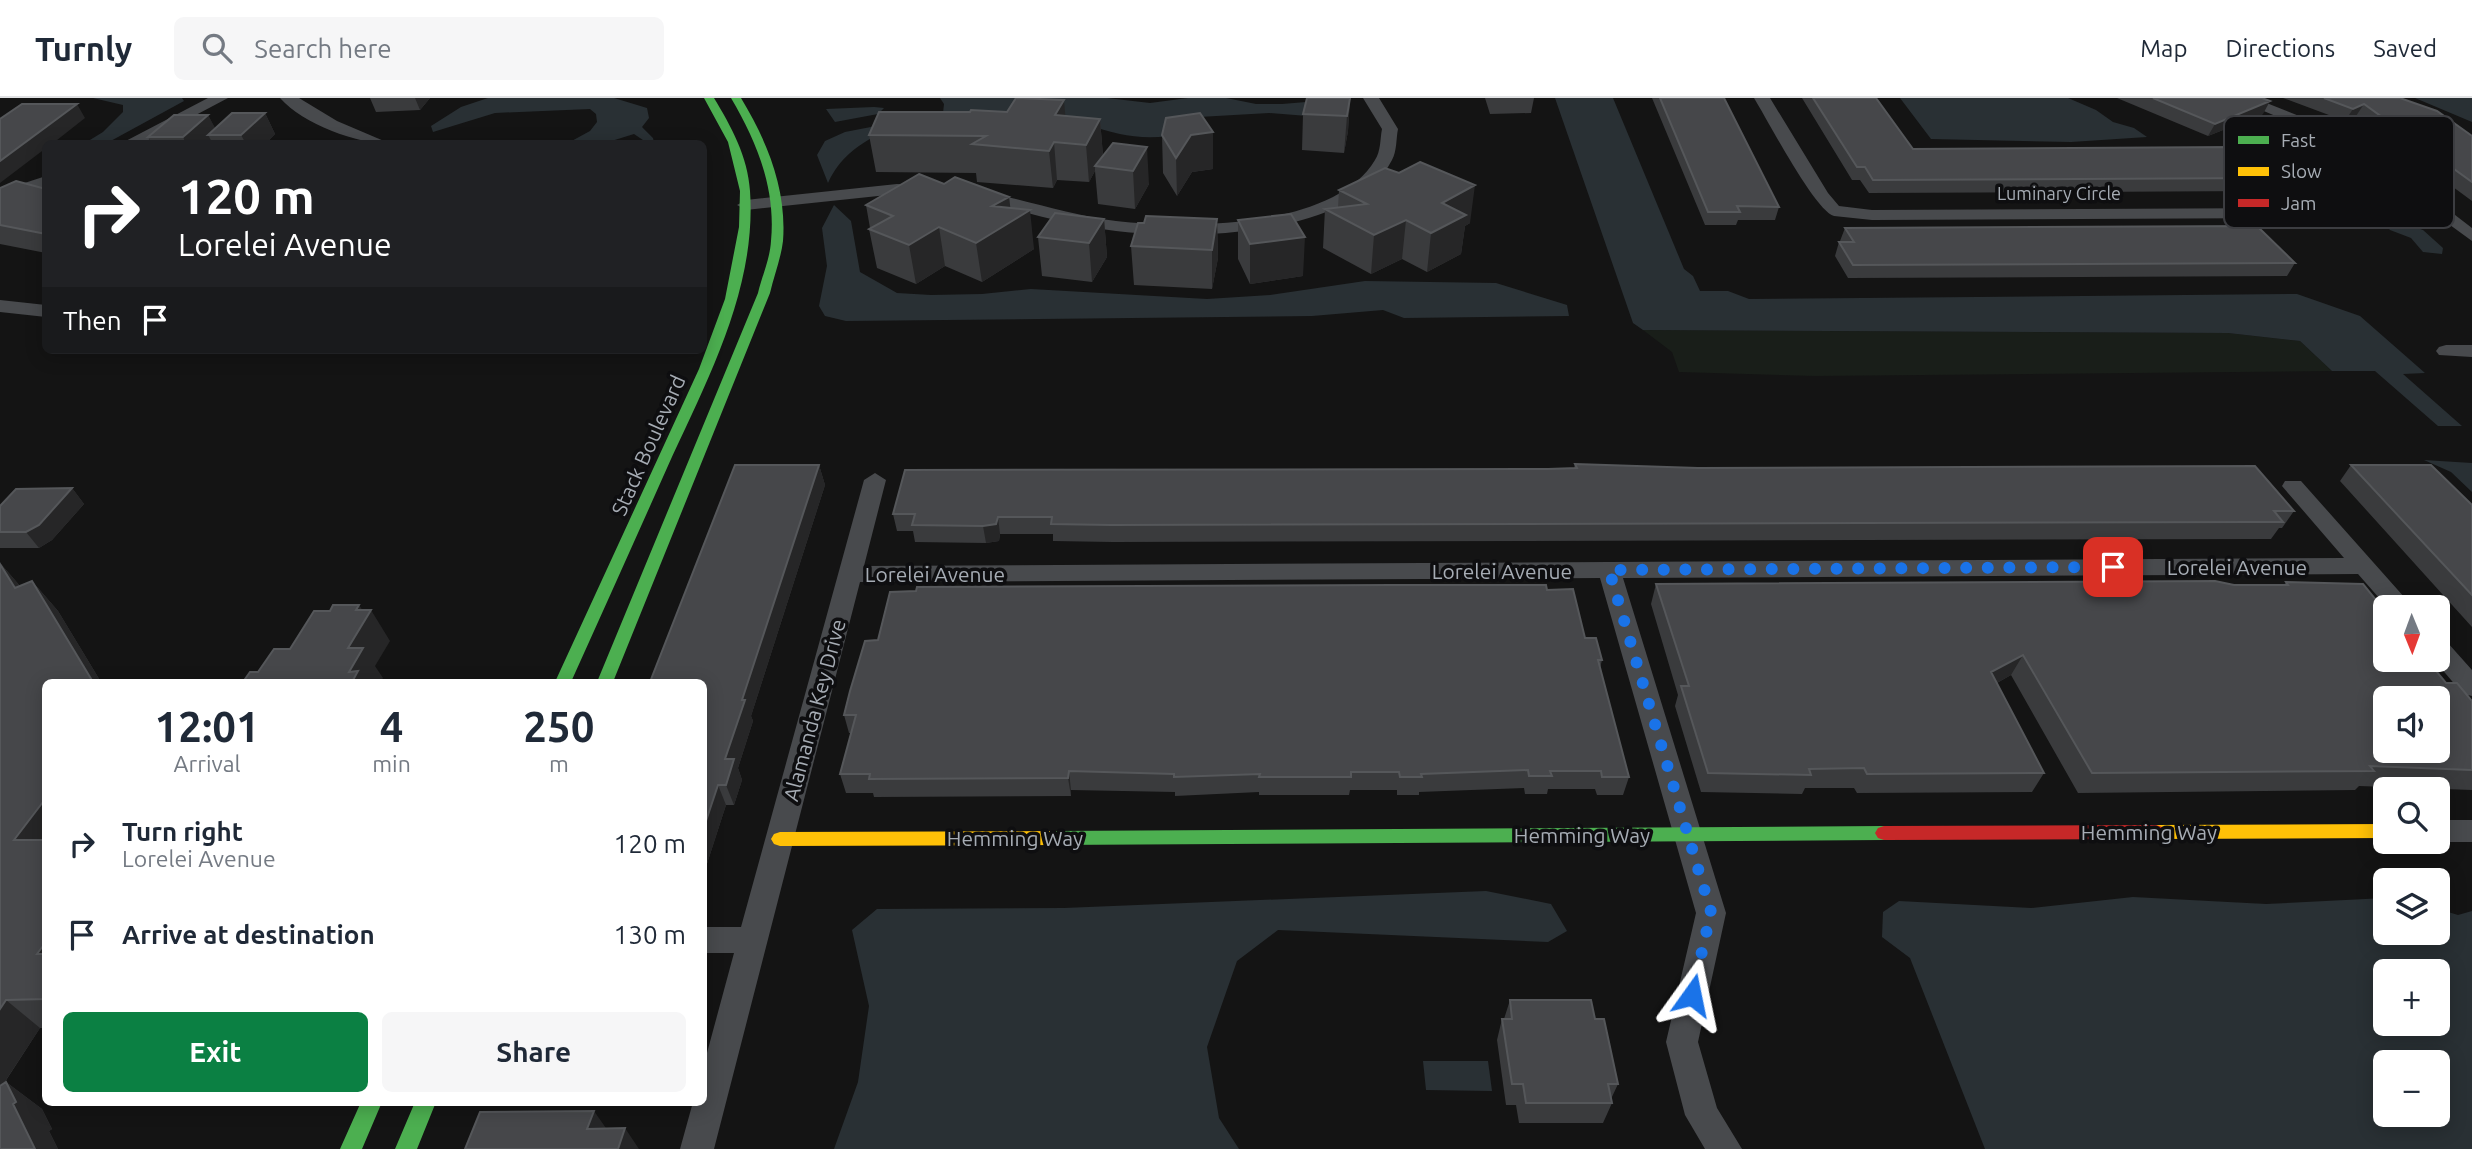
<!DOCTYPE html>
<meta charset="utf-8">
<style>
:root{--surface:#fff;--page:#f6f6f7;--text:#1f2937;--muted:#747a83;--line:#e0e1e3;--accent:#0b8043}
body{margin:0;font-family:Ubuntu,sans-serif;background:var(--page);color:var(--text);height:100vh;display:flex;flex-direction:column;font-size:26px;white-space:nowrap}
*{box-sizing:border-box;margin:0}
p{font-size:23px;color:var(--muted)}
.icon{flex:none;width:38px;height:38px;fill:none;stroke:currentColor;stroke-width:2;stroke-linecap:round;stroke-linejoin:round}
.map{position:relative;flex:1;overflow:hidden}
.drawer{position:absolute;left:42px;top:581px;width:665px;height:427px;display:flex;flex-direction:column;background:var(--surface);border-radius:10px;box-shadow:0 4px 18px #0003}
.drawer>*{flex:none}
.top-card{position:absolute;left:42px;top:42px;width:665px;height:214px;border-radius:10px;box-shadow:0 4px 18px #0003;background:#202124;color:#fff;overflow:hidden}
.needle{width:46px;rotate:179deg}
.buttons{position:absolute;left:2373px;top:497px;display:grid;gap:14px}
.buttons a{display:grid;place-items:center;width:77px;height:77px;border-radius:10px;background:var(--surface);box-shadow:0 4px 18px #0003;font-size:35px}
.pin{position:absolute;display:grid;place-items:center;width:60px;height:60px;color:#fff;margin:-30px;border-radius:14px;box-shadow:0 4px 10px #0006}
.me{position:absolute;width:77px;margin:-38px;rotate:12deg;stroke-linejoin:round;filter:drop-shadow(0 0 5px #0008)}
.turn{display:flex;align-items:center;gap:24px;height:147px;padding:0 21px;font-size:32px}
.turn .icon{width:91px;height:91px;stroke-width:2.5}
.turn b{display:block;font-size:49px;line-height:60px}
.then{display:flex;align-items:center;height:66px;padding:0 21px;background:#0003;gap:14px;font-size:26px}
.eta{display:flex;justify-content:space-evenly;align-items:center;height:119px;text-align:center}
.eta b{font-size:42px;font-weight:600;line-height:49px}
.cta{display:flex;gap:14px;margin-top:auto;padding:14px 21px}
.cta a{flex:1;height:80px;border-radius:10px;background:var(--accent);color:#fff;font-size:28px;font-weight:600;line-height:80px;text-align:center}
.cta a+a{background:var(--page);color:var(--text)}
ul{padding:0;list-style:none}
li{display:flex;align-items:center;gap:21px;height:91px;padding:0 21px}
li div{flex:1}
li b{display:block;font-size:26px}
li em{font-style:normal}
header{display:flex;align-items:center;gap:42px;box-sizing:border-box;height:98px;padding:0 35px;background:var(--surface);border-bottom:2px solid var(--line)}
header strong{font-size:33px}
nav{display:flex;gap:38px;margin-inline-start:auto;font-size:24px}
.search{width:490px;height:63px;background:var(--page);display:flex;align-items:center;gap:18px;box-sizing:border-box;padding:0 24px;border-radius:10px;color:var(--muted);font-size:26px}
.map>svg:first-child{display:block}
.green{fill:#191e19}
.water{fill:#293034;fill-rule:evenodd}
.lines{fill:none;stroke-linecap:round;stroke-linejoin:round}
.street{fill:#484a4d;fill-rule:evenodd}
.fast{fill:#4caf50;fill-rule:evenodd}
.slow{fill:#ffc107;fill-rule:evenodd}
.jam{fill:#c62828;fill-rule:evenodd}
.wall{fill:#3a3b3d}
.shaded-wall{fill:#262627}
.building{fill:#46474a;stroke:#55575a;stroke-width:2;fill-rule:evenodd}
.route{stroke:#1a73e8;stroke-width:12;stroke-dasharray:0 21.6}
.labels{text-anchor:middle;dominant-baseline:central;stroke-width:7;stroke-linejoin:round;paint-order:stroke}
.far-street-label{font-size:18px;fill:#a6acb4;stroke:#0e0e10}
.street-label{font-size:21px;fill:#a6acb4;stroke:#0e0e10}
.key{fill:#0e0e10;stroke:#3c3d41;stroke-width:2}
.key-label{font-size:19px;fill:#a6acb4}
</style>
<header>
<strong>Turnly</strong>
<div class="search"><svg class="icon" aria-label="search" viewBox="0 0 24 24"><circle cx="10" cy="10" r="6"/><path d="M15 15l6 6"/></svg>Search here</div>
<nav><a>Map</a><a>Directions</a><a>Saved</a></nav>
</header>
<div class="map">
<svg width="2472" height="1051" viewBox="0 0 2472 1051">
<rect width="100%" height="100%" fill="#141414"/>
<path class="green" d="M1643 232 2228 235 2300 243 2332 273 1815 278 1679 274 1672 254Z"/>
<path class="water" d="M93 0H182L184 3 107 45H85L103 34 123 14V7Z
M488 0H614L647 10 649 20 642 29 653 40 654 45H642L643 42 634 36 605 45H568L590 33 597 24 596 16 590 11 495 15 433 34 431 28 461 9Z
M940 0H1107L1150 5 1188 0H1226L1256 6H1282L1318 3 1320 19 1269 15 1199 19 1186 36C1147 42 1122 40 1085 25L880 35C856 49 840 59 828 85L817 57 825 43 845 34 943 15 944 6Z
M1555 0H1613L1684 171 1693 178 1700 193H1728L1749 201 2297 196 2360 218 2425 275 2403 276 2462 328H2438L2375 273H2332L2300 243 2228 235 1643 232 1633 225Z
M1900 0H2068L2096 12 2113 24 2134 30 2147 39 2071 44 1931 41Z
M2415 0H2472V24Z
M874 9 884 10 878 16 835 24 826 11Z
M834 107 851 123 860 174 897 195 931 197 982 196 1031 191 1207 201 1270 197 1365 183 1496 185 1567 207 1569 218 1404 220 1383 212 1312 218 846 223 825 218 819 208 827 168 822 130Z
M2384 125 2406 126 2423 132 2443 150 2442 156 2423 154 2411 140 2390 132Z
M2424 362 2472 365V394L2451 374Z
M1486 793 1551 806 1567 833 1548 844 1278 832 1237 863 1207 949 1219 1020 1239 1051H834L858 984 869 908 852 832 877 811 1064 810Z
M2133 799 2266 806 2385 800V835H2438V811L2458 817 2472 813V1051H1985L1910 860 1882 839 1883 814 1899 803 2031 810ZM2438 873V926H2385V873ZM2438 964V1017H2385V964Z
M1423 963H1488L1492 993 1426 992Z"/>
<g class="lines">
<path class="street" d="M208 0H228L141 46H120Z
M280 0H299L337 23 391 46C357 46 303 26 280 0Z
M1363 0H1379L1398 31C1396 41 1397 53 1392 62 1352 139 1191 142 1116 133 1067 127 1018 112 970 101L968 97 976 92C1023 101 1069 117 1116 123 1187 131 1334 131 1375 62 1381 53 1380 41 1382 31Z
M1754 0H1770L1828 95 1839 108 1872 112 2305 110 2334 105 2358 95 2401 91 2332 42 2233 0H2254L2344 36 2373 54 2472 130V143L2413 100 2362 105 2345 113 2305 120 1872 122 1834 118C1815 113 1767 21 1754 0Z
M46 78V89L0 104V93Z
M897 86 926 87 934 92 926 97 897 96 746 112 737 107 746 102Z
M0 202 46 207V219L0 214Z
M2446 247H2472V259L2439 257 2436 253 2439 249Z
M875 375 886 382 864 468 2344 460 2282 388 2285 383H2301L2413 509H2387L2358 476 1623 480 1726 815 1698 944 1717 1010 1742 1051H1705L1685 1017 1666 944 1696 815 1600 480 860 484 714 1051H680L693 1004H704V966L734 855H704V829H741L864 382Z
M2438 541 2447 544 2472 572V598L2463 596 2434 562H2438Z
M2438 722H2472V744H2436Z"/>
<path class="fast" d="M704 0H714C731 28 748 59 750 93 757 192 706 284 667 370 635 442 603 513 571 584H555L699 271 725 201 739 129 740 93 728 44Z
M731 0H741C767 43 787 91 783 143 781 160 774 178 770 195L613 584H597L758 195C762 178 770 161 771 143 776 91 757 44 731 0Z
M1884 728 1890 730 1893 735 1890 740 1884 742 1052 747 1046 745 1043 740 1046 735 1052 733Z
M361 1004H382L362 1051H340Z
M415 1004H436L417 1051H395Z"/>
<path class="slow" d="M2385 726V740L2156 741 2150 739 2147 734 2150 729 2156 727Z
M1052 733 1058 735 1061 740 1058 745 1052 747 780 748 774 746 771 741 774 736 780 734Z"/>
<path class="jam" d="M2156 727 2162 729 2165 734 2162 739 2156 741 1884 742 1878 740 1875 735 1878 730 1884 728Z"/>
</g>
<path class="wall" d="M370 0H430L420 12 376 14Z
M1350 0 1348 33 1344 55 1302 52 1303 16Z
M1485 0H1534L1531 15 1490 16Z
M1652 0H1724L1779 109 1775 122H1738L1736 127H1705Z
M1802 0H1876L1913 51 2266 80 2259 93 1869 95 1860 82H1852Z
M2117 0H2262L2263 16 2208 38Z
M2283 0H2400L2472 38V103L2403 52 2407 46 2381 36 2356 18 2345 23Z
M265 15 275 36 265 46H212V44L210 46H152L148 39 208 17 215 31Z
M1066 18 1100 21 1103 58 1113 45 1149 86 1135 111 1098 106 1095 73 1089 84 1057 82 1053 90 977 84 976 75 876 74 869 37Z
M1213 34V71L1192 74 1177 98 1163 75 1162 37Z
M2250 40 2344 63 2337 76H2301L2243 52Z
M944 86 1009 99 1010 110 1034 151 982 184 945 168 916 186 877 170 869 131 870 130 866 107Z
M0 90 46 91V155L0 146Z
M1339 92 1470 125 1465 128 1461 156 1427 174 1402 161 1371 176 1323 150 1325 111 1338 110Z
M1104 121 1107 159 1092 184 1042 178 1038 139Z
M1217 121 1218 160 1212 191 1134 187 1131 148 1144 125Z
M1238 122 1303 178 1250 186 1238 161Z
M1845 130 2295 165 2287 178 1848 180 1835 158 1839 144H1841L1840 143Z
M1575 366 2294 413 2282 430H2279L2271 441 1113 444 1053 443V436H1000L999 443 986 445 915 444 913 433H897L893 416 1574 370Z
M819 367 825 387 751 618 753 623 738 670 742 682 734 707H726L704 775V584Z
M2351 367 2472 407V529L2340 383Z
M72 390 84 406 52 442 39 450H0V408Z
M1 466 20 488 32 483 58 513 101 584H46V930H40L3 987 6 984 42 1011 52 1031 49 1033 58 1051H0Z
M2286 484 2446 585 2472 603V692L2359 688 2355 692 2078 695 2011 577 1997 585 2044 675 2032 694 1857 695 1854 690H1805L1802 696 1701 694 1675 608 1678 597 1651 506 1656 486 2234 487H2284Z
M1547 492 1602 562 1600 570 1629 679 1623 697H1597L1595 691H1548L1547 696H1525L1524 690 1419 694V697H1397V692H1350L1349 697H1259V694L1175 698V694L1071 692V698L874 699 873 695H846L840 676 851 635H849L844 617 878 542Z
M1510 902 1595 921 1618 986 1611 1001 1612 1005 1603 1025H1519L1516 1007H1506L1497 942 1502 921H1504Z"/>
<path class="shaded-wall" d="M415 0H430L420 12Z
M1350 0 1348 33 1344 55 1347 18Z
M1064 2 1067 38 1055 17Z
M2270 3 2263 16 2208 38 2215 26Z
M77 6 85 20 52 46H46V50L0 85V63Z
M2364 6 2356 18 2345 23 2353 11Z
M265 15 275 36 265 46H246L241 37Z
M208 17 219 37H208L212 44 210 46H186L183 39Z
M1100 21 1103 58 1095 68V73L1089 84 1086 47Z
M1213 34V71L1192 74 1177 98 1176 60 1191 37Z
M1054 44 1057 82 1053 90 1049 53Z
M1147 49 1149 86 1135 111 1133 73Z
M1475 87 1470 125 1465 128 1461 156 1427 174 1431 135 1442 105Z
M1009 99 1012 123 1030 112 1034 151 982 184 976 145 992 108Z
M1104 121 1107 159 1092 184 1089 145Z
M1217 121 1218 160 1212 191V152Z
M1406 122 1402 161 1371 176 1374 137Z
M939 129 945 168 916 186 909 147Z
M1305 139 1303 178 1250 186V146Z
M819 367 825 387 751 618 753 623 738 670 742 682 734 707 726 687 725 661 742 602Z
M72 390 84 406 52 442 39 450 26 434Z
M998 419 1000 436 999 443 986 445 983 428Z
M1 466 27 496 15 490Z
M32 483 58 513 101 584H93Z
M359 507 367 519 371 512 390 543 375 568 383 580 380 584H352L349 574 348 550 356 512Z
M2023 557 2011 577 1980 594 1991 574Z
M1069 673 1071 692V698L1068 680Z
M718 687 726 707 704 775V729Z
M46 700V770L14 742Z
M46 844V864L37 856Z
M6 902 40 930 0 991V911Z
M6 984 42 1011 52 1031 49 1033 58 1051H35L13 1006Z
M594 1013 608 1033 587 1031Z
M625 1030 639 1051H618Z"/>
<path class="building" d="M1016 0 1064 2 1055 17 1100 21 1086 47 1054 44 1049 53 972 46 986 38 869 37 879 14H970L971 12 1007 14Z
M1307 0H1350L1347 18 1303 16Z
M1660 0H1724L1779 109 1737 108 1740 114H1708Z
M1813 0H1876L1913 51 2233 49 2266 80 1873 82 1865 69H1857Z
M2153 0H2262L2270 3 2215 26Z
M2324 0H2400L2437 13 2472 38V84L2411 40H2433L2389 24 2364 6 2353 11Z
M22 6H77L0 63V21Z
M232 15H265L241 37H208Z
M1200 15 1213 34 1191 37 1176 60 1162 37 1166 20Z
M174 17H208L183 39H148Z
M1113 45 1147 49 1133 73 1095 68Z
M1420 64 1475 87 1442 105 1466 117 1431 135 1406 122 1374 137 1325 111 1367 106 1339 92 1385 70 1399 75Z
M919 76 944 86 955 79 1009 99 992 108 1030 112 976 145 939 129 909 147 869 131 893 118 866 107Z
M16 83 46 91V136L0 127V90Z
M1055 115 1104 121 1089 145 1038 139Z
M1291 116 1305 139 1250 146 1238 122Z
M1146 118 1217 121 1212 152 1131 148 1138 125H1144Z
M2257 128 2295 165 1853 167 1839 144H1854L1845 130Z
M1575 366 1698 370 2255 368 2294 413H2274L2283 424H2254L1111 427 1051 426 1052 419H998L996 426 983 428 912 427 915 416H893L905 372 1548 371 1577 370Z
M735 367H819L742 602H745L725 661H734L726 687H718L704 729V584H650Z
M2351 367H2431L2472 407V497Z
M72 390 39 427 26 434H0V408L16 391Z
M0 466 15 490 32 483 93 584H46V700L14 742H46V844L37 856H46V901L6 902 0 911Z
M2215 483 2234 487H2288L2286 484 2363 486 2385 513V562H2427L2446 585H2457L2472 603V672L2370 668 2374 673 2092 675 2023 557 1991 574 2044 675 1867 676 1864 670 1809 671 1811 677 1708 675 1681 588H1689L1656 486ZM2385 600H2438V653H2385Z
M1393 487H1546L1547 492 1573 491 1585 540H1596L1602 562H1598L1629 679H1602L1601 673H1550L1552 678H1529L1528 672 1421 676 1422 679H1400L1399 674H1351V679H1259L1260 676 1174 679V676L1069 673 1068 680 869 681 870 676H840L856 617H844L850 593 865 543 878 542 890 494 916 493 917 489Z
M333 507H359L356 512H371L348 550H363L349 574 358 573 352 584H243L250 574H258L274 551H290L314 513H330Z
M1510 902H1591L1595 921H1604L1618 986H1608L1612 1005H1526L1523 986H1512L1502 921H1512Z
M6 984 16 1004 13 1006 35 1051H0V988Z
M594 1013 587 1031 625 1030 618 1051H465L480 1014Z"/>
<g class="lines">
<path class="route" d="M1692 897 1711 814 1609 472 2113 469"/>
</g>
<g class="labels">
<g class="far-street-label">
<text x="2059" y="95">Luminary Circle</text>
</g>
<g class="street-label">
<text transform="translate(648 347) rotate(-66)">Stack Boulevard</text>
<text x="2237" y="469">Lorelei Avenue</text>
<text x="1502" y="473">Lorelei Avenue</text>
<text x="935" y="476">Lorelei Avenue</text>
<text transform="translate(814 612) rotate(-75)">Alamanda Key Drive</text>
<text x="2149" y="734">Hemming Way</text>
<text x="1582" y="737">Hemming Way</text>
<text x="1015" y="740">Hemming Way</text>
</g>
</g>
<rect x="2224" y="18" width="230" height="112" rx="10" class="key"/>
<rect x="2238" y="38" width="31" height="8" fill="#4caf50"/>
<rect x="2238" y="69" width="31" height="9" fill="#ffc107"/>
<rect x="2238" y="101" width="31" height="8" fill="#c62828"/>
<g class="key-label">
<text x="2281" y="49">Fast</text>
<text x="2281" y="80">Slow</text>
<text x="2281" y="112">Jam</text>
</g>
</svg>
<div class="buttons">
<a><svg class="needle" viewBox="-14 -14 28 28"><path d="M0-13l5 13h-10z" fill="#e53935"/><path d="M0 13l5-13h-10z" fill="#747a83"/></svg></a>
<a><svg class="icon" aria-label="sound" viewBox="0 0 24 24"><path d="M4 9h4l5-4v14l-5-4H4zM17 9q2 3 0 6"/></svg></a>
<a><svg class="icon" aria-label="search" viewBox="0 0 24 24"><circle cx="10" cy="10" r="6"/><path d="M15 15l6 6"/></svg></a>
<a><svg class="icon" aria-label="layers" viewBox="0 0 24 24"><path d="M12 4l9 5-9 5-9-5zM3 14l9 5 9-5"/></svg></a>
<a>+</a>
<a>−</a>
</div>
<div class="pin" style="left:2113px;top:469px;background:#d93025"><svg class="icon" aria-label="arrive" viewBox="0 0 24 24"><path d="M6 21V4h12l-3 4 3 4H6"/></svg></div>
<svg class="me" style="left:1692px;top:897px" viewBox="-20 -20 40 40"><path d="M0-17L14 15 0 8-14 15z" fill="#1a73e8" stroke="#fff" stroke-width="4"/></svg>
<div class="top-card">
<div class="turn"><svg class="icon" aria-label="right" viewBox="0 0 24 24"><path d="M7 20v-9h11M14 6l5 5-5 5"/></svg><div><b>120 m</b>Lorelei Avenue</div></div>
<div class="then">Then<svg class="icon" aria-label="arrive" viewBox="0 0 24 24"><path d="M6 21V4h12l-3 4 3 4H6"/></svg></div>
</div>
<section class="drawer">
<div class="eta">
<div><b>12:01</b><p>Arrival</p></div>
<div><b>4</b><p>min</p></div>
<div><b>250</b><p>m</p></div>
</div>
<ul>
<li><svg class="icon" aria-label="right" viewBox="0 0 24 24"><path d="M7 20v-9h11M14 6l5 5-5 5"/></svg><div><b>Turn right</b><p>Lorelei Avenue</p></div><em>120 m</em></li>
<li><svg class="icon" aria-label="arrive" viewBox="0 0 24 24"><path d="M6 21V4h12l-3 4 3 4H6"/></svg><div><b>Arrive at destination</b></div><em>130 m</em></li>
</ul>
<div class="cta"><a>Exit</a><a>Share</a></div>
</section>
</div>
